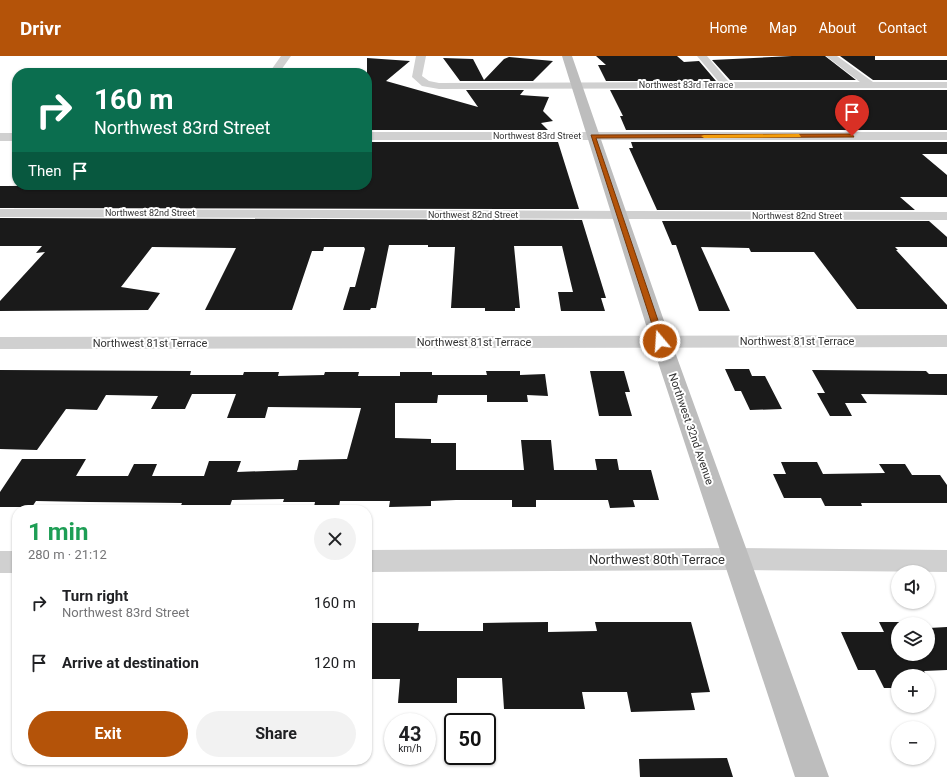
<!DOCTYPE html>
<meta charset="utf-8">
<style>
:root{--surface:#fff;--page:#f2f2f2;--text:#202124;--muted:#757577;--accent:#b45309}
body{margin:0;font-family:Roboto,sans-serif;background:var(--page);color:var(--text);height:100vh;display:flex;flex-direction:column;font-size:15px;white-space:nowrap}
*{box-sizing:border-box;margin:0}
p{font-size:13px;color:var(--muted)}
.icon{flex:none;width:22px;height:22px;fill:none;stroke:currentColor;stroke-width:2;stroke-linecap:round;stroke-linejoin:round}
.map{position:relative;flex:1;overflow:hidden}
.details{position:absolute;left:12px;top:449px;width:360px;height:260px;display:flex;flex-direction:column;background:var(--surface);border-radius:16px;box-shadow:0 1px 3px #0004}
.details>*{flex:none}
.hud{position:absolute;left:12px;top:12px;width:360px;height:122px;border-radius:16px;box-shadow:0 1px 3px #0004;background:#0b6e4f;color:#fff;overflow:hidden}
.controls{position:absolute;left:891px;top:509px;display:grid;gap:8px}
.controls a{display:grid;place-items:center;width:44px;height:44px;border-radius:50%;background:var(--surface);box-shadow:0 1px 3px #0004;font-size:20px}
.speed{position:absolute;left:384px;top:657px;display:flex;gap:8px;font-size:20px;font-weight:700;text-align:center}
.speed>*{display:grid;place-content:center;width:52px;height:52px;border-radius:50%;background:var(--surface);box-shadow:0 1px 3px #0004;line-height:1}
.speed small{font-size:10px;font-weight:400}
.speed .limit{border:2px solid #111;border-radius:6px;background:#fff;color:#111}
.pin{position:absolute;display:grid;place-items:center;width:34px;height:34px;color:#fff;margin:-41px -17px;border-radius:50% 50% 50% 0;rotate:-45deg;box-shadow:0 0 4px #0007}
.pin .icon{rotate:45deg}
.me{position:absolute;width:44px;margin:-22px;rotate:342deg;stroke-linejoin:round;filter:drop-shadow(0 0 3px #0008)}
.turn{display:flex;align-items:center;gap:14px;height:84px;padding:0 16px;font-size:18px}
.turn .icon{width:52px;height:52px;stroke-width:2.5}
.turn b{display:block;font-size:28px;line-height:34px}
.then{display:flex;align-items:center;height:38px;padding:0 16px;background:#0003;gap:8px;font-size:15px}
.round{display:grid;place-items:center;flex:none;width:42px;height:42px;border-radius:21px;background:var(--page)}
.summary{display:flex;align-items:center;justify-content:space-between;height:68px;padding:0 16px}
h1{font-size:24px;font-weight:700;line-height:30px;color:#1e9e55}
.primary-button{display:flex;gap:8px;margin-top:auto;padding:8px 16px}
.primary-button a{flex:1;height:46px;border-radius:24px;background:var(--accent);color:#fff;font-size:16px;font-weight:700;line-height:46px;text-align:center}
.primary-button a+a{background:var(--page);color:var(--text)}
ul{padding:0;list-style:none}
li{display:flex;align-items:center;gap:12px;height:60px;padding:0 16px}
li div{flex:1}
li b{display:block;font-size:15px}
li em{font-style:normal}
header{display:flex;align-items:center;gap:24px;box-sizing:border-box;height:56px;padding:0 20px;background:var(--accent);color:#fff}
header strong{font-size:19px}
nav{display:flex;gap:22px;margin-inline-start:auto;font-size:14px}
.map>svg:first-child{display:block}
.building{fill:#1a1a1a}
.lines{fill:none;stroke-linecap:round;stroke-linejoin:round}
.minor{fill:#d0d0d0;fill-rule:evenodd}
.secondary{fill:#bdbdbd;fill-rule:evenodd}
.route{fill:#b45309;stroke:#753606}
.slow{fill:#f59e0b}
.labels{text-anchor:middle;dominant-baseline:central;stroke-width:4;stroke-linejoin:round;paint-order:stroke}
.far-street-label{font-size:9px;fill:#333;stroke:#fff}
.street-label{font-size:11px;fill:#333;stroke:#fff}
.near-street-label{font-size:13px;fill:#333;stroke:#fff}
</style>
<header>
<strong>Drivr</strong>
<nav><a>Home</a><a>Map</a><a>About</a><a>Contact</a></nav>
</header>
<div class="map">
<svg width="947" height="721" viewBox="0 0 947 721">
<rect width="100%" height="100%" fill="#fff"/>
<path class="building" d="M596 0H677L684 6 699 5 716 25H606L598 9H606Z
M792 0H825L856 24H730L712 4Z
M840 0H875V4H947V24H873Z
M509 1 553 5 533 25H460L443 2 473 3 484 24 504 3Z
M367 2 410 5 386 25 478 51 466 34H524L520 39 549 41 543 55 553 65 541 67 548 74H367Z
M610 34H947V74H626L620 60H623Z
M367 86H558L579 153 0 152V130L367 129Z
M631 86H947V98H922L947 119V141H900L915 154H657L629 92H633Z
M0 162 582 164 606 242H601L605 255H561L558 236H573L562 190H514L520 252H515V255H485V252H451L455 191H428V189H389L376 252H371L370 254H343L350 231H355L365 193 364 191H324L323 195H312L292 254H205L236 192 152 191 121 231 160 237 148 254 0 255V245L45 196 36 197 42 190H0Z
M662 165H929L947 181V191H895L898 194H896L947 249V253H857L814 196H751L749 192 701 191 730 255H699L676 189H672Z
M725 313H749L752 320H765L782 353 750 354 741 335H735Z
M0 314 191 315 190 319H243L244 316H279L278 320 324 319 325 316H359L358 320H400V316H432V319H487L486 315H520V319L545 318 548 340 527 339 528 346H487V339H438L437 347H395V382L431 383V387H456V414H524L521 384H551L554 414H597L595 403H617L619 414H651L659 444H633L635 451 610 452 608 444H536V451H512V444H456L431 445V450L389 451 390 445H340L339 451H314L315 446H283L284 443 232 444 230 450H208L207 454H179L182 447 89 446 36 445 32 451H0V436L22 403H86L76 420H128L134 408H157L152 420H204L209 405H241L237 416 297 414 299 404 347 403 361 352 268 351 265 362H227L236 338H192L185 353H151L158 340 106 339 97 354 66 353 37 394 0 393Z
M812 314 926 315 929 318H947V339L861 338 867 347H845L852 360H830L817 337H825Z
M590 315H624L630 336H625L632 360H599Z
M781 406H817L823 418 885 417 879 408H905L912 419H940L947 429V447H861L862 450H825L821 442H784L773 418H786Z
M548 566V576L597 575 595 566H691L710 636 691 637 695 654 631 656 627 636H582L585 653H504L502 622H457V647H398L400 623H367V567H419L418 575H483V567Z
M879 566H926L927 568H898V598H928V570L929 572 947 571V614L924 615 927 620H898V632H884L875 614H858L841 576H884Z
M727 702 733 721H640L639 703Z"/>
<g class="lines">
<path class="minor" d="M281 0H291L279 17H269Z
M416 0H426L422 20 429 25 439 27 719 26 697 0H707L729 26H860L826 0H837L873 26H947V32L439 33 422 30 412 21Z
M367 76H947V84H367Z
M0 77H17V85H0Z
M0 153 947 156V164L0 161Z
M947 279V291L0 293V281Z
M736 492 947 494V516L736 514 367 516V494Z
M0 495H17V517H0Z"/>
<path class="secondary" d="M562 0H572L671 285 829 721H795L651 285Z"/>
</g>
<path class="route" d="M852 78 854 81 596 82 665 285 658 287 591 79Z"/>
<path class="slow" d="M799 78 801 81 704 82 701 80 704 79Z"/>
<g class="labels">
<g class="far-street-label">
<text x="686" y="29">Northwest 83rd Terrace</text>
<text x="537" y="80">Northwest 83rd Street</text>
<text x="150" y="157">Northwest 82nd Street</text>
<text x="473" y="159">Northwest 82nd Street</text>
<text x="797" y="160">Northwest 82nd Street</text>
</g>
<g class="street-label">
<text x="797" y="285">Northwest 81st Terrace</text>
<text x="474" y="286">Northwest 81st Terrace</text>
<text x="150" y="287">Northwest 81st Terrace</text>
<text transform="translate(691 373) rotate(71)">Northwest 32nd Avenue</text>
</g>
<g class="near-street-label">
<text x="657" y="503">Northwest 80th Terrace</text>
</g>
</g>
</svg>
<div class="controls">
<a><svg class="icon" aria-label="sound" viewBox="0 0 24 24"><path d="M4 9h4l5-4v14l-5-4H4zM17 9q2 3 0 6"/></svg></a>
<a><svg class="icon" aria-label="layers" viewBox="0 0 24 24"><path d="M12 4l9 5-9 5-9-5zM3 14l9 5 9-5"/></svg></a>
<a>+</a>
<a>−</a>
</div>
<div class="speed"><div>43<small>km/h</small></div><div class="limit">50</div></div>
<div class="pin" style="left:852px;top:80px;background:#d93025"><svg class="icon" aria-label="arrive" viewBox="0 0 24 24"><path d="M6 21V4h12l-3 4 3 4H6"/></svg></div>
<svg class="me" style="left:660px;top:285px" viewBox="-20 -20 40 40"><circle r="17" fill="#b45309" stroke="#fff" stroke-width="3"/><path d="M0-11L8 9 0 5-8 9z" fill="#fff"/></svg>
<div class="hud">
<div class="turn"><svg class="icon" aria-label="right" viewBox="0 0 24 24"><path d="M7 20v-9h11M14 6l5 5-5 5"/></svg><div><b>160 m</b>Northwest 83rd Street</div></div>
<div class="then">Then<svg class="icon" aria-label="arrive" viewBox="0 0 24 24"><path d="M6 21V4h12l-3 4 3 4H6"/></svg></div>
</div>
<section class="details">
<div class="summary"><div><h1>1 min</h1><p>280 m · 21:12</p></div><a class="round"><svg class="icon" aria-label="close" viewBox="0 0 24 24"><path d="M6 6l12 12M18 6L6 18"/></svg></a></div>
<ul>
<li><svg class="icon" aria-label="right" viewBox="0 0 24 24"><path d="M7 20v-9h11M14 6l5 5-5 5"/></svg><div><b>Turn right</b><p>Northwest 83rd Street</p></div><em>160 m</em></li>
<li><svg class="icon" aria-label="arrive" viewBox="0 0 24 24"><path d="M6 21V4h12l-3 4 3 4H6"/></svg><div><b>Arrive at destination</b></div><em>120 m</em></li>
</ul>
<div class="primary-button"><a>Exit</a><a>Share</a></div>
</section>
</div>
